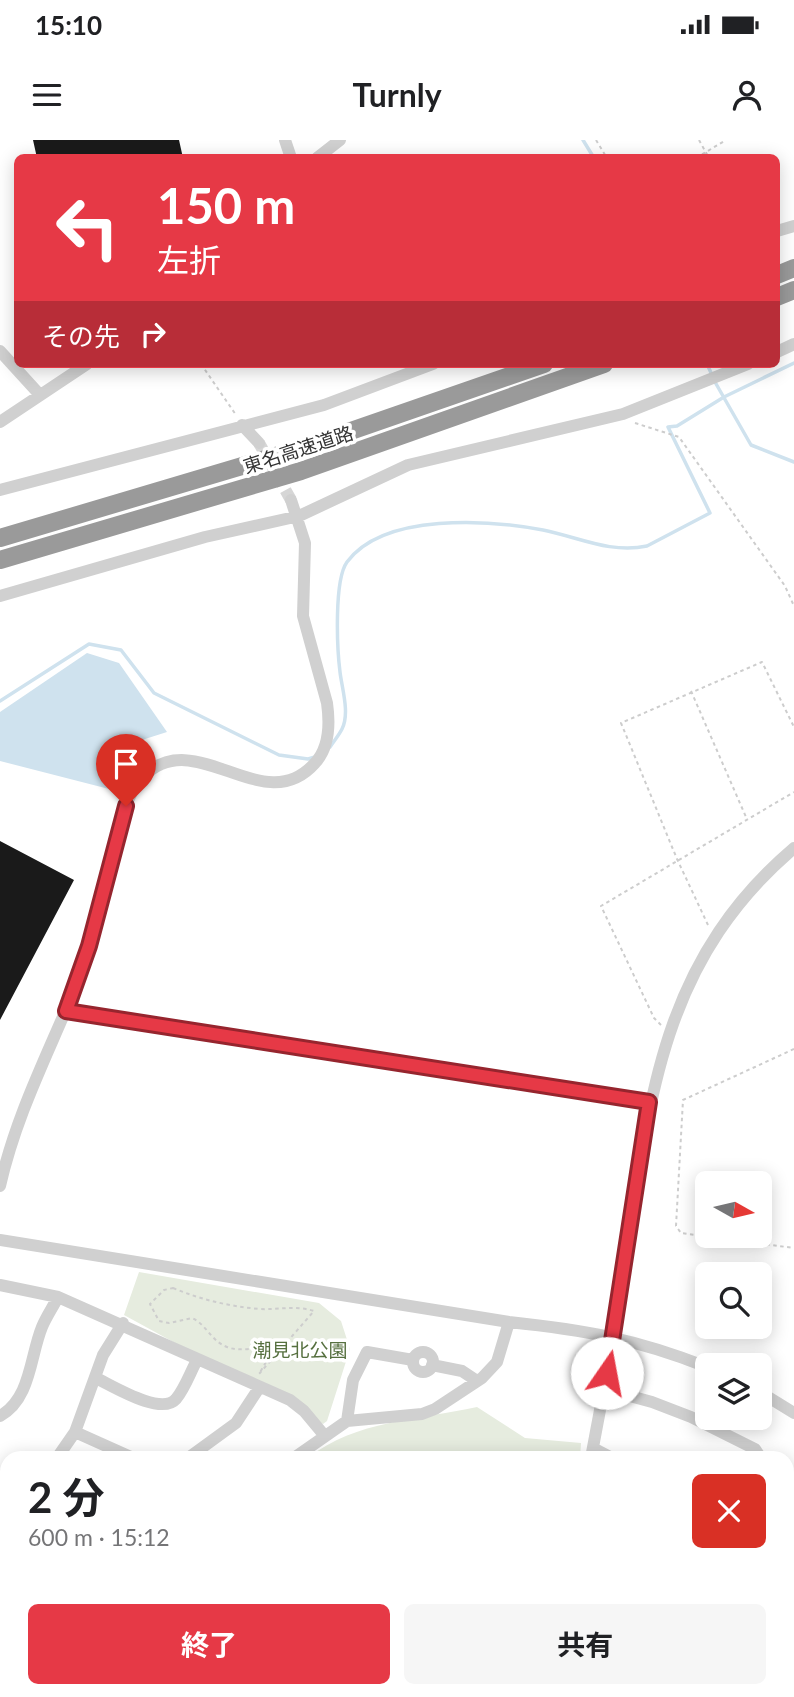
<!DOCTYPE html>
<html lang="ja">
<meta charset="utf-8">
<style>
:root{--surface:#fff;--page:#f6f6f6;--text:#202124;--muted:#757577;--accent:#e63946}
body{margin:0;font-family:Lato,"Noto Sans JP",sans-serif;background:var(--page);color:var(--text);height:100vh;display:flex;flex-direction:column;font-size:26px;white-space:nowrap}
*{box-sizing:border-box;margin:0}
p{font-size:23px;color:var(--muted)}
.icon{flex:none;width:38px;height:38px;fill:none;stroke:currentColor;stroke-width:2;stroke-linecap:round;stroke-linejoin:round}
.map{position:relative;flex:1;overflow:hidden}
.side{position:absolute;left:0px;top:1311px;width:794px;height:247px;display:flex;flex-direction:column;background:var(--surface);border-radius:21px 21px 0 0;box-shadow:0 4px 18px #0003}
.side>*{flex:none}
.hud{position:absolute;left:14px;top:14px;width:766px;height:214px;border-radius:10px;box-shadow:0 4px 18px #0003;background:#e63946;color:#fff;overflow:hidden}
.needle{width:46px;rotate:98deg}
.controls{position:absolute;left:695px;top:1031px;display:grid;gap:14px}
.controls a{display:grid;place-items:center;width:77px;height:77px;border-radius:10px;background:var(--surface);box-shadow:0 4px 18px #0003;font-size:35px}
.pin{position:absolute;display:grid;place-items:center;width:60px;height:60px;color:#fff;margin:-72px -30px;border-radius:50% 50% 50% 0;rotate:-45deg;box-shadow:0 0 7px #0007}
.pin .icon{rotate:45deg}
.me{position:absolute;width:77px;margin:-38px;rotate:12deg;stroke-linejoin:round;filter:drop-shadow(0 0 5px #0008)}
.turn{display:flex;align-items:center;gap:24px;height:147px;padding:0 28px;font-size:32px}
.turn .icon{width:91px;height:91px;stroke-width:2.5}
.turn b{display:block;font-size:49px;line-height:60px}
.then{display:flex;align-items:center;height:66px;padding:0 28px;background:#0003;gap:14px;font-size:26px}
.round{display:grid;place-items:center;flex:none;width:74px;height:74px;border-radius:10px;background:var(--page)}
.head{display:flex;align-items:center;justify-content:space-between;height:119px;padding:0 28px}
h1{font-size:42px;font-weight:700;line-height:52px}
.button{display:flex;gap:14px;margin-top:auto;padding:14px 28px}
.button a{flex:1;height:80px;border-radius:10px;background:var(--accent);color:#fff;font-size:28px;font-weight:700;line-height:80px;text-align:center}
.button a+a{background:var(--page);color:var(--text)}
.status{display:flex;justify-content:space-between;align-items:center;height:49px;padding:0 35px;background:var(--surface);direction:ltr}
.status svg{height:19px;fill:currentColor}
header{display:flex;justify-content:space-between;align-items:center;height:91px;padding:0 28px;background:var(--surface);font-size:32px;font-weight:700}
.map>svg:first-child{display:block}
.green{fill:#e6ecdf}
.water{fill:#cfe2ee}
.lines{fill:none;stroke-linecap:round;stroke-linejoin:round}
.stream{stroke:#cfe2ee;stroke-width:3.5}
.building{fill:#1a1a1a}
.minor-tunnel{stroke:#d6d6d6;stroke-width:12;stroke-dasharray:12 6;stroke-linecap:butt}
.path{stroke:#cdcdcd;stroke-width:2;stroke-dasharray:3.5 3.5;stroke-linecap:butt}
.minor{stroke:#d0d0d0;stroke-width:12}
.highway{stroke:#9a9a9a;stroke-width:18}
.route-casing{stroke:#96252e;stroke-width:18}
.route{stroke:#e63946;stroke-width:12}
.labels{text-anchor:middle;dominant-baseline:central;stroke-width:7;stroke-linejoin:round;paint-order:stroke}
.street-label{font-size:19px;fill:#333;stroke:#fff}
.park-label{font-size:19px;fill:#56703f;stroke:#fff}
</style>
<div class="status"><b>15:10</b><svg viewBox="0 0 49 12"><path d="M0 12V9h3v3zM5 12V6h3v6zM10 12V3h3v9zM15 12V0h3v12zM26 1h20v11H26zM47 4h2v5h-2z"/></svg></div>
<header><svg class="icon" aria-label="menu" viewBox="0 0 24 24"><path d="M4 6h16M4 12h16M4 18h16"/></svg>Turnly<svg class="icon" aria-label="person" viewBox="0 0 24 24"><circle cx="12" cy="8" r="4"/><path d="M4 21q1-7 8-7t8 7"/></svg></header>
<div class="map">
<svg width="794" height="1557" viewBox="0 0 794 1557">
<rect width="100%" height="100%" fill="#fff"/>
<path class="green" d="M139 1132 319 1163 341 1181 350 1209 327 1281 323 1284 124 1175Z
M477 1267 525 1298 581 1303 580 1318H308C356 1280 419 1280 477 1267Z
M7 1430V1550L365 1551 358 1557H0V1432Z
M741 1550 745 1557H440L437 1551Z"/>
<path class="water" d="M87 513 119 523 167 592 145 599 125 612 128 618 109 649 0 621V572Z"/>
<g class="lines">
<path class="stream" d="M583 0 594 18
M707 224 712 235
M715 242 751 305 794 322
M0 561 89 504 121 510 154 553 279 615 308 619 315 617
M330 607C334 601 339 595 342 589 350 573 342 549 340 532 337 508 334 440 347 422 384 372 490 380 543 390 578 397 611 414 647 406L710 373 668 287 677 286 724 257 794 223"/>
</g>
<path class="building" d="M33 0H179L183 18H37Z
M0 701 74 740 0 880Z"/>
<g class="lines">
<path class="minor-tunnel" d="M259 303 291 360"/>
<path class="path" d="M596 0 607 18
M699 0 709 18
M696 18 726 0
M201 224 236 275
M635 283 679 297 785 446 794 466
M691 551 746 677
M708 785 677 719 621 583 762 522 794 587
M661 885 654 878 601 766 794 652
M794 909 683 960 676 1086 681 1093 794 1108
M173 1148C202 1160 228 1166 259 1169 279 1170 295 1165 314 1171L259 1234 273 1210C258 1205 242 1213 227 1207 211 1201 207 1185 192 1178L169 1183 159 1181 150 1164 164 1150Z"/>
<path class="minor" d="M285 0 291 18
M317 18 340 0
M777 91 794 86
M0 211 40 255
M777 212 794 204
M0 282 87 224
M242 285 259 303
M0 350 324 265 433 224
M0 456 205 397 299 376 408 325 623 274 748 224
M66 871 649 962
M0 1046C14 984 40 930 65 872 86 825 98 774 111 725 118 695 122 658 144 636 196 584 264 681 315 623 330 607 330 584 327 563L303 476 305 403 291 360
M0 1100 509 1182C585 1190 636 1199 707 1227
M0 1145 58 1157 290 1260 304 1271 324 1295
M413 1222a10 10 0 1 1 20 0a10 10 0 1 1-20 0Z
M432 1225 462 1231 477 1241
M96 1238C113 1246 161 1276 176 1259 185 1248 190 1233 197 1220
M604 1249 652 1262 691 1277 755 1309 761 1318
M760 1252 794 1273
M0 1276C31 1259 30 1216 42 1187 46 1177 53 1167 58 1157
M347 1281 353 1240 367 1212 413 1220
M75 1292 133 1318
M593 1308 612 1318
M57 1318 75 1292 103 1215 123 1183
M188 1318 236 1283 259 1248
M294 1318 347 1281 422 1274 435 1269 482 1238 497 1222 509 1182
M591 1318C603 1253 616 1189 625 1124 649 962 660 822 794 708
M0 1355 7 1352
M788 1395 794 1404
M0 1422 7 1420
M788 1481 794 1474
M762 1550 766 1557"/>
<path class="highway" d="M777 135 794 128
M777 157 794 150
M0 398 296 310 544 224
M0 420 301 331 604 224"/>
</g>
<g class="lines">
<g class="route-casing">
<path id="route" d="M126 666 89 806 66 871 649 962 607 1233"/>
</g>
<use href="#route" class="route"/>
</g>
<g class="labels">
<g class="street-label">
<text transform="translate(298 309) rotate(-18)">東名高速道路</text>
</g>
<g class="park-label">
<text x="300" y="1209">潮見北公園</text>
</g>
</g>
</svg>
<div class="controls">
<a><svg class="needle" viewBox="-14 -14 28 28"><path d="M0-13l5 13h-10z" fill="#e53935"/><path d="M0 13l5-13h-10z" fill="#757577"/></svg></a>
<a><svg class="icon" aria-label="search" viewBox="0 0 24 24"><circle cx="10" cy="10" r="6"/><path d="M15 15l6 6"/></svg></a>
<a><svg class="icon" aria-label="layers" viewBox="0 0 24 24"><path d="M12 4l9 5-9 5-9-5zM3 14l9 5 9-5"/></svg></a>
</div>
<div class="pin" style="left:126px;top:666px;background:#d93025"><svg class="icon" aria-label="arrive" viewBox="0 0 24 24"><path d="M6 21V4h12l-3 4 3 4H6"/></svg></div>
<svg class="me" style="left:607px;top:1233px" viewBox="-20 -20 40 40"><circle r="19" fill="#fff"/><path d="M0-13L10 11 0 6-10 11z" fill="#e63946"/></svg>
<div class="hud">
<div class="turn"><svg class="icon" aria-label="left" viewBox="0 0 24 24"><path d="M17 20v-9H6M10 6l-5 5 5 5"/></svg><div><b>150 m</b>左折</div></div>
<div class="then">その先<svg class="icon" aria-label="right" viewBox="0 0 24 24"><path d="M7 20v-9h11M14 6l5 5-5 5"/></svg></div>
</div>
<section class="side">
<div class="head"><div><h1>2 分</h1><p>600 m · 15:12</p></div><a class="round" style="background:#d93025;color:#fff"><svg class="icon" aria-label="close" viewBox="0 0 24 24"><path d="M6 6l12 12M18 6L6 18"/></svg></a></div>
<div class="button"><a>終了</a><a>共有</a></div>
</section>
</div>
